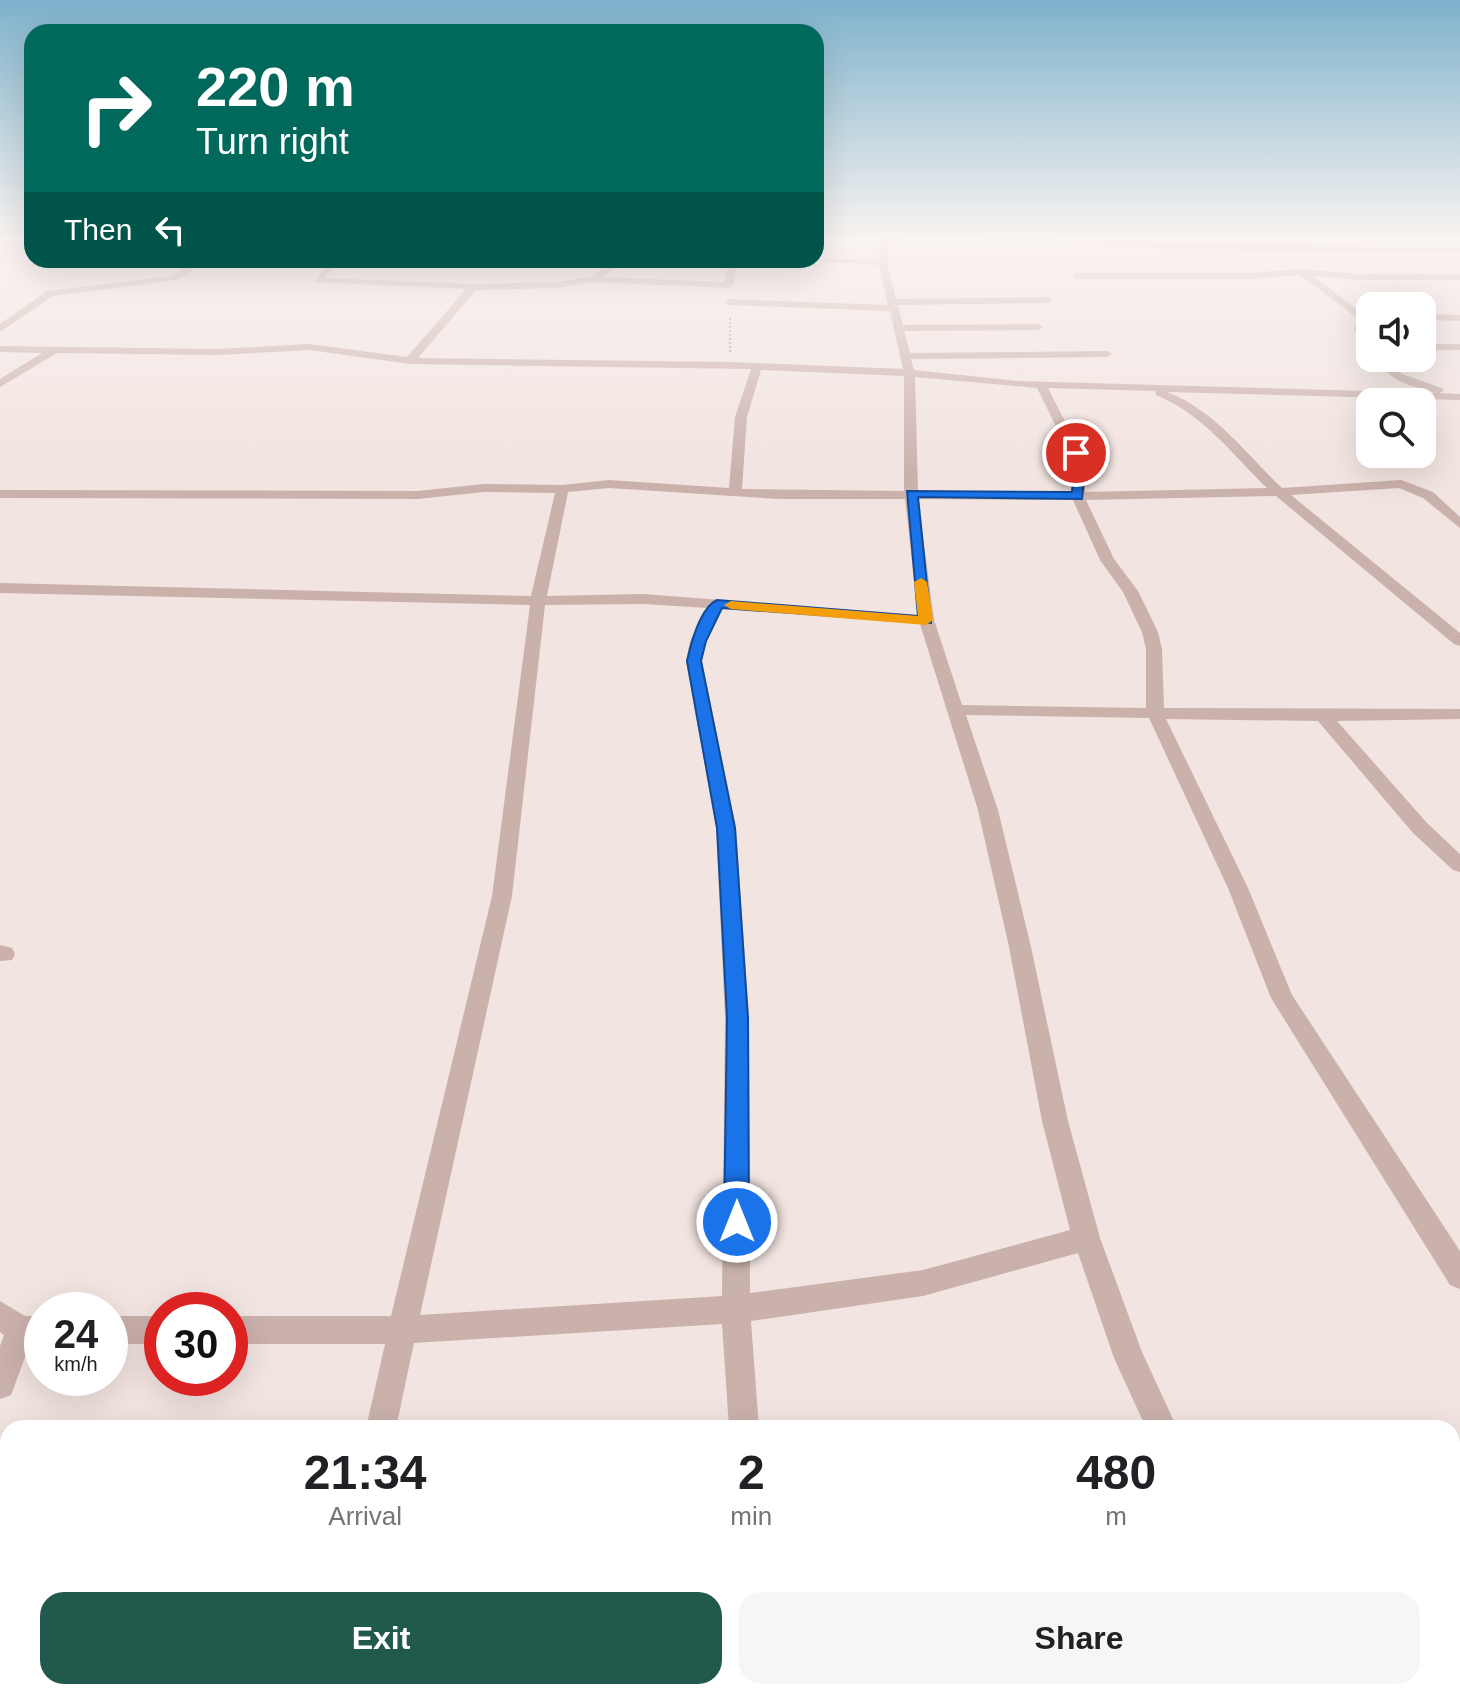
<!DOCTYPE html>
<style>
:root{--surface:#fff;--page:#f6f6f6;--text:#202124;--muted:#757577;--accent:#21594d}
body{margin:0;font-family:Arial,sans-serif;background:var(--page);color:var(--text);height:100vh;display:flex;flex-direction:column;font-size:30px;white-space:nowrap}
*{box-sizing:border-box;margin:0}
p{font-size:26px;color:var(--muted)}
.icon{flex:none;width:44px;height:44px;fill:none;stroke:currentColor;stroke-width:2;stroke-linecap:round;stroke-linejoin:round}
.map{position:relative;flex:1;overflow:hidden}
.drawer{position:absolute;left:0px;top:1420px;width:1460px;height:280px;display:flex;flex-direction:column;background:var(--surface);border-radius:24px 24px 0 0;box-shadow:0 8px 32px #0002}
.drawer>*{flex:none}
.hud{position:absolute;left:24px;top:24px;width:800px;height:244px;border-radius:24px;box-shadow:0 8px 32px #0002;background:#00695c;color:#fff;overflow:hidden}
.controls{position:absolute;left:1356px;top:292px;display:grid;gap:16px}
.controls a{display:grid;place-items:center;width:80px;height:80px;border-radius:16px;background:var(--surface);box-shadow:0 8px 32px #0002;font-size:40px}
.speed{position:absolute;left:24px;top:1292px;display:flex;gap:16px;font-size:40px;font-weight:700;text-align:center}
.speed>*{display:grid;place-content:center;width:104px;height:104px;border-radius:50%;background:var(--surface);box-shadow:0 8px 32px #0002;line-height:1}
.speed small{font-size:20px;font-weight:400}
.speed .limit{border:12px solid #d22;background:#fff;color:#111}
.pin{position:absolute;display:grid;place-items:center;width:68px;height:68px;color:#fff;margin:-34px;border:4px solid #fff;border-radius:50%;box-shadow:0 2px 8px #0007}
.me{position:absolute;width:88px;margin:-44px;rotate:0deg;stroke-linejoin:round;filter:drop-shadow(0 0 6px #0008)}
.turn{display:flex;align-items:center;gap:28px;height:168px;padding:0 40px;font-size:36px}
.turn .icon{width:104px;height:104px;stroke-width:2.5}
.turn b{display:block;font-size:56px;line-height:68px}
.then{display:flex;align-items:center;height:76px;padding:0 40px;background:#0003;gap:16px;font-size:30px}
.eta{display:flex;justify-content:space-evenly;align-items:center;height:136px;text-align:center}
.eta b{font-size:48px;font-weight:600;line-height:56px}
.primary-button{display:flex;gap:16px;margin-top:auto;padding:16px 40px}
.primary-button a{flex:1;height:92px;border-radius:24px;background:var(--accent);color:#fff;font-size:32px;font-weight:600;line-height:92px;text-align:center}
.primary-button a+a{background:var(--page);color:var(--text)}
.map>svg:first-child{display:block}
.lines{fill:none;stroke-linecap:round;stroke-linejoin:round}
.path{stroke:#b69b96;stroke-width:2;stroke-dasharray:2 2;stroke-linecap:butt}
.minor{fill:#cbb1ac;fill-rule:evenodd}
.route{fill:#1a73e8;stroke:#114b97;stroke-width:2}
.slow{fill:#f59e0b}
</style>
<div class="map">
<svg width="1460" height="1700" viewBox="0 0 1460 1700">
<rect width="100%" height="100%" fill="#f2e4e0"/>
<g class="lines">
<path class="path" d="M730 318V352"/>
<path class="minor" d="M881 236H922L889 241 887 262 896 299 1048 297 1053 300 1048 303 898 305 903 325 1038 324 1043 327 1038 330 904 331 910 353 1107 351 1112 354 1107 357 911 359 914 370 1018 381 1436 393C1413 386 1388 383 1378 358H1388L1402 374 1442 388 1444 390 1440 393 1460 394V400L1167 392C1216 411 1245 453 1282 488L1401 480 1433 492 1460 517V528L1423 498 1399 488 1291 495 1460 633V646L1454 644 1276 496 1086 500 1114 559 1138 591 1158 632 1162 649 1164 708 1460 709V719L1337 721 1427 823 1460 854V872L1453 870 1413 833 1318 721 1166 719 1248 888 1292 995 1460 1251V1289L1450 1285 1271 998 1228 888 1149 718 966 715 998 810 1031 947 1068 1121 1100 1238 1142 1352 1177 1428H1146L1114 1358 1078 1253 923 1296 751 1321 759 1428H729L722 1324 414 1343 396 1428H366L385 1344H230V1316H391L492 896 530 605 0 593V583L531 596 555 493 484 492 418 499 0 498V490L418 491 484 484 562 485 609 480 729 488 735 417 751 369 410 364 309 350 217 355 57 353 0 387V379L42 353 0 352V346L217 349 309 344 407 357 466 289 315 282 328 260H337L325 278 473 284 558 282 588 277 620 260H631L602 277 725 282 728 263 707 260H741L737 263 734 285 729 288 591 282 558 288 476 290 418 358 730 362 903 369 890 311 729 305 724 302 729 299 888 305 879 265 805 260 879 259ZM761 370 904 376V491L742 489 747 417ZM915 377 1037 388 1073 461 1072 492 918 491ZM1048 388 1155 391 1156 395C1204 415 1231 453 1267 488L1085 492V461ZM609 488 778 499H905L918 615 643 594 547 596 568 492ZM918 499 1073 500 1100 560 1123 592 1142 632 1146 649V708L962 705 934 620ZM643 604 707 608 690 641 686 661 716 828 725 1018 722 1296 420 1315 512 896 545 605ZM722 609 920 624 978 810 1009 947 1042 1121 1070 1230 923 1270 750 1293 749 1018 736 828 702 661 706 641Z
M945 236 1190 244 1460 247V253L1190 250Z
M32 239V245L0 248V242Z
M188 260H196L189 274 176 280 53 296 0 332V324L47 291 171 276 182 270Z
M1302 269 1359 274H1460V280H1359L1313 276 1363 314 1368 320 1364 329 1370 332V339L1354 330 1357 318 1300 275 1248 279H1076L1071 276 1076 273H1248Z
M1422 314 1460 315V321L1422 320Z
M1422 344H1460V350H1422Z
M0 945 12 948 15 954 12 960 0 961Z
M0 1301 25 1316H42V1344H30L11 1395 0 1399V1346L4 1335 0 1332Z
M110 1316H162V1344H110Z
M1460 1540V1574L1452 1578V1544Z
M306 1692H342L341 1700H305Z
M742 1692H778V1700H742Z
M1250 1692H1286L1289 1700H1253Z"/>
</g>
<linearGradient id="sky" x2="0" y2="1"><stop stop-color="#7eb2cc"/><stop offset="0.5" stop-color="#f9f3f1"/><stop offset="1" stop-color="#f9f3f1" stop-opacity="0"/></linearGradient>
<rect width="1460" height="474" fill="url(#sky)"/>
<path class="route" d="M1076 449 1081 453 1085 469 1082 499 918 497 931 623 722 608 706 641 701 661 735 828 748 1018 749 1222 745 1229 737 1233 728 1229 724 1222 727 1018 717 828 687 661C691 643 700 608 717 600L918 616 907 491 1072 492 1074 469 1070 453Z"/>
<path class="slow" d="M921 578 927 582 933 620 926 625 731 609 724 605 731 601 918 616 914 582Z"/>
</svg>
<div class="controls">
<a><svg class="icon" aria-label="sound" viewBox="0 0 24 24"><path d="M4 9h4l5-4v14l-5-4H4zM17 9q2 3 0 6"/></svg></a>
<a><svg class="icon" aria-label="search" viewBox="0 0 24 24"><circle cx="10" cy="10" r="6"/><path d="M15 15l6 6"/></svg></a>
</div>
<div class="speed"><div>24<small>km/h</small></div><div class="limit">30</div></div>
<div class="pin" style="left:1076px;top:453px;background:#d93025"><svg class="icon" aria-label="arrive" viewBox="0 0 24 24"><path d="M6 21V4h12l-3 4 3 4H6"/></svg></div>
<svg class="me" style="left:737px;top:1222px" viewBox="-20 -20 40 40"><circle r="17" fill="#1a73e8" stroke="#fff" stroke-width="3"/><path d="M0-11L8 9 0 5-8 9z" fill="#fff"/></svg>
<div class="hud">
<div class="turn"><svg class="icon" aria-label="right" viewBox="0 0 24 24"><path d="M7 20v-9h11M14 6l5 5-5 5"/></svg><div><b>220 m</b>Turn right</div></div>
<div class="then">Then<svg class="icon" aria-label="left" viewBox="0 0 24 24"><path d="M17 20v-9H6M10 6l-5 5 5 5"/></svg></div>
</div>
<section class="drawer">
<div class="eta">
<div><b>21:34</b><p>Arrival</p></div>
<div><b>2</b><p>min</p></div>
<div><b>480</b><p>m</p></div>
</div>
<div class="primary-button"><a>Exit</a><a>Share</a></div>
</section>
</div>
